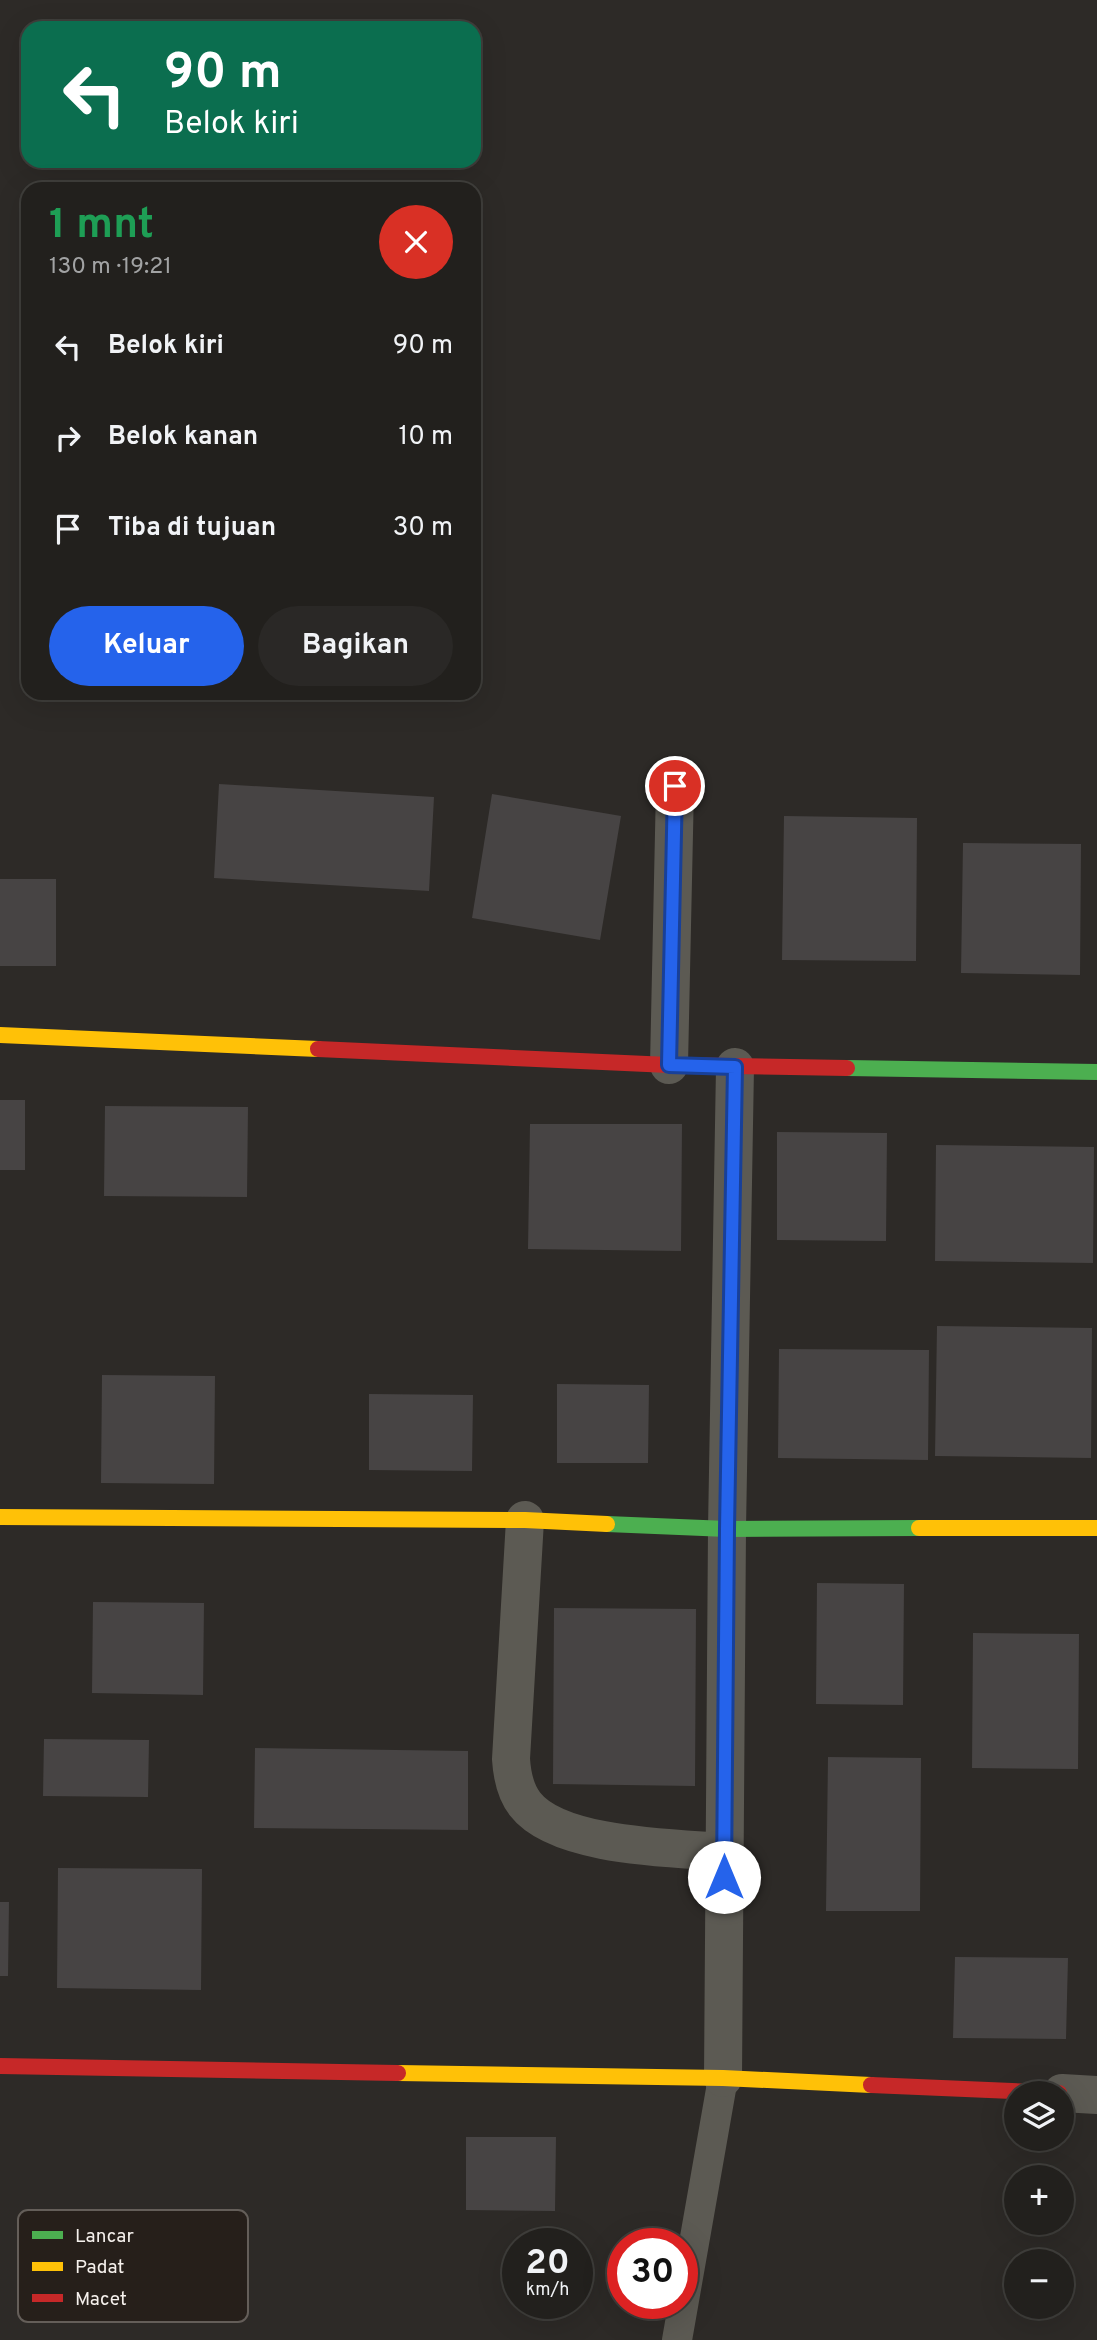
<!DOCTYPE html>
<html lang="id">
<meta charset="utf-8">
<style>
:root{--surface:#22201d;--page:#2a2826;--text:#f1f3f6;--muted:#a2a3a4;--line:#3f3e3b;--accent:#2563eb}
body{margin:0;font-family:Overpass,sans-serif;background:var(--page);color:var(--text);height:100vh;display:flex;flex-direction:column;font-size:26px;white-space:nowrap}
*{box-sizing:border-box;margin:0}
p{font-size:23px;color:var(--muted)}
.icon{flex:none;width:38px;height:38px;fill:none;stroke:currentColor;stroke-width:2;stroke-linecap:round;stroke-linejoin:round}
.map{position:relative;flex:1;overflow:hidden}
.sheet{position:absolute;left:21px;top:182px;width:460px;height:518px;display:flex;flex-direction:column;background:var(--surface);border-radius:21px;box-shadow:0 7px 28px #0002,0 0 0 2px var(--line)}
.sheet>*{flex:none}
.hud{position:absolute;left:21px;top:21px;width:460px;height:147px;border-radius:21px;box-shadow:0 7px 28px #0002,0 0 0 2px var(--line);background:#0b6e4f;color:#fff;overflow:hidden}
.tools{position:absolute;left:1004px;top:2081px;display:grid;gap:14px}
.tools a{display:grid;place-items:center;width:70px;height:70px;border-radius:50%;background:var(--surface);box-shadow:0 7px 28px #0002,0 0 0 2px var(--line);font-size:35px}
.speed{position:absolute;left:502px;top:2228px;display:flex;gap:14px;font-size:35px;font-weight:700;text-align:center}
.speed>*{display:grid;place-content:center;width:91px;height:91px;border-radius:50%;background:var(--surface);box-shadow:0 7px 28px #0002,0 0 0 2px var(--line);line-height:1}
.speed small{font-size:18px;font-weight:400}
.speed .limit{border:10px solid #d22;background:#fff;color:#111}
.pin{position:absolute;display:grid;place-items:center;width:60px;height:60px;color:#fff;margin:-30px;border:4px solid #fff;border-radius:50%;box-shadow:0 2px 7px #0007}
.me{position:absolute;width:77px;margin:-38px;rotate:0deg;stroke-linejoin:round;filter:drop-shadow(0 0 5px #0008)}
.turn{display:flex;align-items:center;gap:24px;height:147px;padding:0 28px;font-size:32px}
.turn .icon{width:91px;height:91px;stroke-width:2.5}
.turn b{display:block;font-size:49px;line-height:60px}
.round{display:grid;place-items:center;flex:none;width:74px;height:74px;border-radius:37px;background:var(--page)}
.overview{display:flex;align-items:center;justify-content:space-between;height:119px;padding:0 28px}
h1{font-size:42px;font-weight:700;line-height:52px;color:#1e9e55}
.action{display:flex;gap:14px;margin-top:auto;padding:14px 28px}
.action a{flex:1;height:80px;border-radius:42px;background:var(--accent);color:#fff;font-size:28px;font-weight:700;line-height:80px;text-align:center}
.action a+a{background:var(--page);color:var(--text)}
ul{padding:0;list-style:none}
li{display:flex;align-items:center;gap:21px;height:91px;padding:0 28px}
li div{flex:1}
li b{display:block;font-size:26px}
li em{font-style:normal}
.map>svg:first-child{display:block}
.building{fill:#474444}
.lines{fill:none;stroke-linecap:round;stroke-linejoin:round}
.lane{stroke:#5c5a53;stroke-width:30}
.street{stroke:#5c5a53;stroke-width:38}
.fast{stroke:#4caf50;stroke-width:16}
.slow{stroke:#ffc107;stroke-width:16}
.jam{stroke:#c62828;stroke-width:16}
.route-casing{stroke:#184099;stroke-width:18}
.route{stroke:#2563eb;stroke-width:12}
.key{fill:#261f1a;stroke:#645e59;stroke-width:2}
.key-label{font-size:19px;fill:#f5f0ec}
</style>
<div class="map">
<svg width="1097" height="2340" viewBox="0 0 1097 2340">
<rect width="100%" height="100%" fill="#2d2a27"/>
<path class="building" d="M219 784 434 797 429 891 214 878Z
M492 794 621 816 600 940 472 918Z
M784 816 917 818 916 961 782 960Z
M963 843 1081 844 1080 975 961 973Z
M0 879H56V966H0Z
M0 1100H25V1170H0Z
M105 1106 248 1107 247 1197 104 1196Z
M530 1124H682L681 1251 528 1249Z
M777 1132 887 1133 886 1241 777 1240Z
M936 1145 1094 1147 1093 1263 935 1261Z
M937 1326 1092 1328 1091 1458 935 1456Z
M779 1349 929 1350 928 1460 778 1458Z
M102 1375 215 1376 214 1484 101 1483Z
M557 1384 649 1385 648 1463H557Z
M369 1394 473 1395 472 1471 369 1470Z
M817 1583 904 1584 903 1705 816 1704Z
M93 1602 204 1603 203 1695 92 1693Z
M554 1608 696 1609 695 1786 553 1784Z
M973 1633 1079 1634 1078 1769 972 1768Z
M44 1739 149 1740 148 1797 43 1796Z
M255 1748 468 1751V1830L254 1828Z
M828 1757 921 1758 920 1911H826Z
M58 1868 202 1869 201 1990 57 1988Z
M0 1902H9L8 1976H0Z
M955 1957 1068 1958 1066 2039 953 2038Z
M466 2137H556L555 2211 466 2210Z"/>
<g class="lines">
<path class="lane" d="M677 2340 723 2078"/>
<path class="street" d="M669 1065 675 787
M525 1520 511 1759C512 1775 515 1791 525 1804 558 1847 673 1848 724 1852
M723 2078 727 1529 735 1067
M1062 2093 1097 2095"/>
<path class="fast" d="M847 1068 1097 1072
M607 1524 727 1529 919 1528"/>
<path class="slow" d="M0 1035 318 1049
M0 1517 525 1520 607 1524
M919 1528H1097
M398 2073 723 2078 871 2085"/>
<path class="jam" d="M318 1049 669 1065 847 1068
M0 2066 398 2073
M871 2085 1059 2093"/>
</g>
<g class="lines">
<g class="route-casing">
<path id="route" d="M675 786 669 1065 735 1067 727 1529 724 1877"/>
</g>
<use href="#route" class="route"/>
</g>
<rect x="18" y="2210" width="230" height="112" rx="10" class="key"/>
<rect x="32" y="2231" width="31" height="8" fill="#4caf50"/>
<rect x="32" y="2262" width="31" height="9" fill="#ffc107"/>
<rect x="32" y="2294" width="31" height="8" fill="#c62828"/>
<g class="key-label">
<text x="75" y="2242">Lancar</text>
<text x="75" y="2273">Padat</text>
<text x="75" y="2305">Macet</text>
</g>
</svg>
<div class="tools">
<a><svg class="icon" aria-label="layers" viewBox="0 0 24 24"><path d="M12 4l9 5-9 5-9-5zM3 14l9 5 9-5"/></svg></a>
<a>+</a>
<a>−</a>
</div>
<div class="speed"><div>20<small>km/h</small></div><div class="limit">30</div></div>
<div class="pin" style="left:675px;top:786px;background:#d93025"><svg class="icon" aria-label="arrive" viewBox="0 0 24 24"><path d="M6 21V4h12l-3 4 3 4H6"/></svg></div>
<svg class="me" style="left:724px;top:1877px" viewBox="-20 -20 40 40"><circle r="19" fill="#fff"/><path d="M0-13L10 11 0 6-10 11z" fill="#2563eb"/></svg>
<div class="hud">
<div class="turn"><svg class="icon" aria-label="left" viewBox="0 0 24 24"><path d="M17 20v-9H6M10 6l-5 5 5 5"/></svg><div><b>90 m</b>Belok kiri</div></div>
</div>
<section class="sheet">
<div class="overview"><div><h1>1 mnt</h1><p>130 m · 19:21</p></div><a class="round" style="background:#d93025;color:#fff"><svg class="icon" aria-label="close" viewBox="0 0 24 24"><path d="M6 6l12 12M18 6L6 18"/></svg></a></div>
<ul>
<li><svg class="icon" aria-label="left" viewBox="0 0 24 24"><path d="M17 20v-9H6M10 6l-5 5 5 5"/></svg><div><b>Belok kiri</b></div><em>90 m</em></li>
<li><svg class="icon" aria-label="right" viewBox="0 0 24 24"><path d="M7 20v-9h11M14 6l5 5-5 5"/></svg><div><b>Belok kanan</b></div><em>10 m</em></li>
<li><svg class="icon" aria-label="arrive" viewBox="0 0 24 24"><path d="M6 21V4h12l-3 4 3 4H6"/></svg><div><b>Tiba di tujuan</b></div><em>30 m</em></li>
</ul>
<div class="action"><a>Keluar</a><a>Bagikan</a></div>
</section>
</div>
